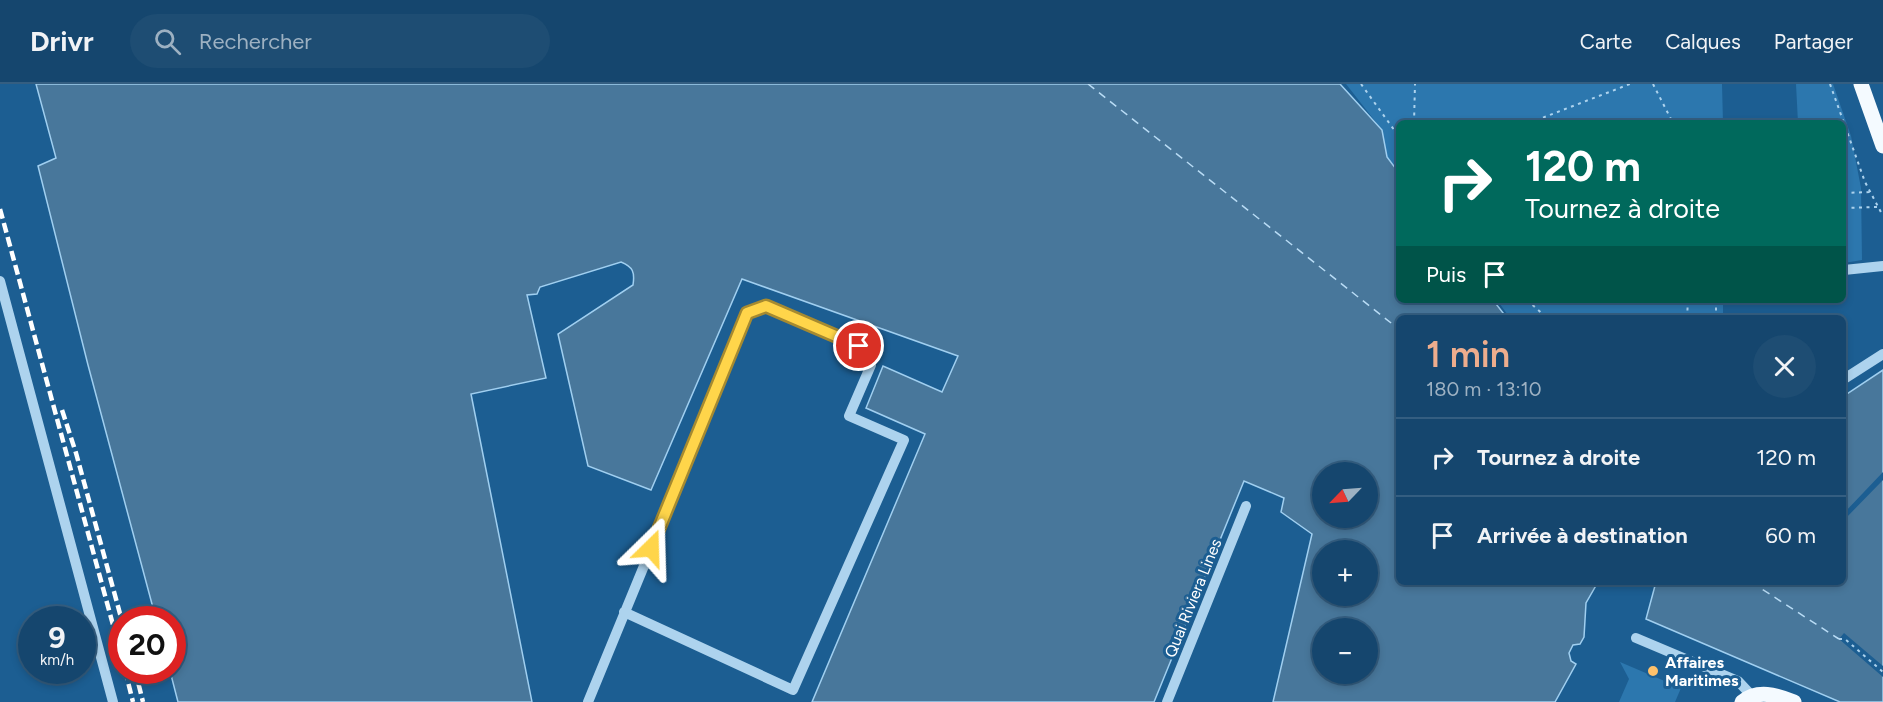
<!DOCTYPE html>
<html lang="fr">
<meta charset="utf-8">
<style>
:root{--surface:#15466e;--page:#1e4d73;--text:#f1f3f6;--muted:#9db1c2;--line:#345e81;--accent:#eead8d}
body{margin:0;font-family:Figtree,sans-serif;background:var(--page);color:var(--text);height:100vh;display:flex;flex-direction:column;font-size:22px;white-space:nowrap}
*{box-sizing:border-box;margin:0}
p{font-size:20px;color:var(--muted)}
.icon{flex:none;width:33px;height:33px;fill:none;stroke:currentColor;stroke-width:2;stroke-linecap:round;stroke-linejoin:round}
.map{position:relative;flex:1;overflow:hidden}
.details{position:absolute;left:1396px;top:231px;width:450px;height:270px;display:flex;flex-direction:column;background:var(--surface);border-radius:9px;box-shadow:0 3px 9px #0003,0 0 0 2px var(--line)}
.details>*{flex:none}
.guide{position:absolute;left:1396px;top:36px;width:450px;height:183px;border-radius:9px;box-shadow:0 3px 9px #0003,0 0 0 2px var(--line);background:#00695c;color:#fff;overflow:hidden}
.needle{width:39px;rotate:245deg}
.buttons{position:absolute;left:1312px;top:378px;display:grid;gap:12px}
.buttons a{display:grid;place-items:center;width:66px;height:66px;border-radius:50%;background:var(--surface);box-shadow:0 3px 9px #0003,0 0 0 2px var(--line);font-size:30px}
.speed{position:absolute;left:18px;top:522px;display:flex;gap:12px;font-size:30px;font-weight:700;text-align:center}
.speed>*{display:grid;place-content:center;width:78px;height:78px;border-radius:50%;background:var(--surface);box-shadow:0 3px 9px #0003,0 0 0 2px var(--line);line-height:1}
.speed small{font-size:15px;font-weight:400}
.speed .limit{border:9px solid #d22;background:#fff;color:#111}
.pin{position:absolute;display:grid;place-items:center;width:51px;height:51px;color:#fff;margin:-26px;border:3px solid #fff;border-radius:50%;box-shadow:0 2px 6px #0007}
.me{position:absolute;width:66px;margin:-33px;rotate:22deg;stroke-linejoin:round;filter:drop-shadow(0 0 4px #0008)}
.turn{display:flex;align-items:center;gap:21px;height:126px;padding:0 30px;font-size:27px}
.turn .icon{width:78px;height:78px;stroke-width:2.5}
.turn b{display:block;font-size:42px;line-height:51px}
.then{display:flex;align-items:center;height:57px;padding:0 30px;background:#0003;gap:12px;font-size:22px}
.round{display:grid;place-items:center;flex:none;width:63px;height:63px;border-radius:32px;background:var(--page)}
.headline{display:flex;align-items:center;justify-content:space-between;height:102px;padding:0 30px}
h1{font-size:36px;font-weight:600;line-height:45px;color:var(--accent)}
ul{padding:0;list-style:none}
li{display:flex;align-items:center;gap:18px;height:78px;padding:0 30px;border-top:2px solid var(--line)}
li div{flex:1}
li b{display:block;font-size:22px}
li em{font-style:normal}
header{display:flex;align-items:center;gap:36px;box-sizing:border-box;height:84px;padding:0 30px;background:var(--surface);border-bottom:2px solid var(--line)}
header strong{font-size:28px}
nav{display:flex;gap:33px;margin-inline-start:auto;font-size:21px}
.search{width:420px;height:54px;background:var(--page);display:flex;align-items:center;gap:15px;box-sizing:border-box;padding:0 21px;border-radius:33px;color:var(--muted);font-size:22px}
.map>svg:first-child{display:block}
.green{fill:#2c77ae}
.water{fill:#48779b;stroke:#a0cff0;stroke-width:1.5;fill-rule:evenodd}
.pier{fill:#1c5e92}
.lines{fill:none;stroke-linecap:round;stroke-linejoin:round}
.ferry{stroke:#b9dcf5;stroke-width:1.5;stroke-dasharray:8 6;stroke-linecap:butt}
.path{stroke:#add3ee;stroke-width:2;stroke-dasharray:3 4.5;stroke-linecap:butt}
.minor{stroke:#add3ee;stroke-width:10}
.major{stroke:#f4faff;stroke-width:15}
.rail{stroke:#fff;stroke-width:4.5;stroke-dasharray:10 4.5;stroke-linecap:butt}
.route-casing{stroke:#a68a30;stroke-width:15}
.route{stroke:#ffd54a;stroke-width:10}
.poi-dot{fill:#fec16b;stroke:#1c5e92;stroke-width:2}
.labels{text-anchor:middle;dominant-baseline:central;stroke-width:6;stroke-linejoin:round;paint-order:stroke}
.street-label{font-size:16px;fill:#fff;stroke:#1c5e92}
.poi-label{font-size:16px;font-weight:bold;fill:#fff;stroke:#1c5e92;text-anchor:start}
</style>
<header>
<strong>Drivr</strong>
<div class="search"><svg class="icon" aria-label="search" viewBox="0 0 24 24"><circle cx="10" cy="10" r="6"/><path d="M15 15l6 6"/></svg>Rechercher</div>
<nav><a>Carte</a><a>Calques</a><a>Partager</a></nav>
</header>
<div class="map">
<svg width="1883" height="618" viewBox="0 0 1883 618">
<rect width="100%" height="100%" fill="#1c5e92"/>
<path class="green" d="M1346 0H1722L1723 39H1400L1399 89 1387 73 1382 46Z
M1796 0H1833L1851 52 1861 104 1862 176 1844 179V39H1798Z
M1497 216H1723V234H1510Z
M1620 578 1681 604 1675 618H1619L1629 595Z"/>
<path class="water" d="M36 0H1340L1382 46 1387 73 1399 89 1400 216H1493L1507 234H1400V498H1598L1586 519 1584 553 1580 560 1573 561 1569 569 1571 577 1576 580 1555 618H1273L1312 450 1281 428 1284 414 1244 397 1154 618H812L925 350 866 324 883 282 942 308 958 272 742 195 651 406 588 382 558 250 633 201C635 188 633 183 621 178L540 203 537 210 527 211 546 294 471 310 532 618H178L170 587 172 586V536L156 535 88 281 38 82 56 74ZM1323 388H1368V434H1323ZM1323 466H1368V512H1323ZM1323 544H1368V590H1323Z
M1883 286V618H1840L1646 535 1656 498H1844V312Z"/>
<path class="pier" d="M1883 388V396L1844 436V429Z
M1844 549 1883 582V593L1839 555Z"/>
<g class="lines">
<path class="ferry" d="M1088 0 1400 246
M1751 498 1839 555"/>
<path class="path" d="M1361 0 1400 54
M1653 0 1673 39
M1830 0 1865 98 1883 132
M1414 39 1415 0
M1529 39 1630 0
M1844 109 1870 108
M1844 124 1877 123
M1527 216 1547 234
M1687 234 1688 216
M1716 234V216
M1839 555H1845L1883 588"/>
<path class="minor" d="M1844 186 1883 182
M0 197 113 618
M1844 295 1883 270
M1636 554 1738 597 1752 612
M588 618 748 229 766 222 859 262 871 281 849 332 904 356 793 606 624 528
M1167 618 1246 422"/>
<path class="major" d="M1861 0 1883 62
M1742 618C1758 605 1776 611 1794 618"/>
<path class="rail" d="M0 125 122 574
M62 326 76 369 122 537
M125 586 133 618
M135 586 143 618"/>
</g>
<g class="lines">
<g class="route-casing">
<path id="route" d="M651 464 747 229 766 222 859 262"/>
</g>
<use href="#route" class="route"/>
</g>
<circle class="poi-dot" cx="1653" cy="587" r="6"/>
<g class="labels">
<g class="street-label">
<text transform="translate(1193 514) rotate(-68)">Quai Riviera Lines</text>
</g>
<g class="poi-label">
<text x="1665" y="578">Affaires<tspan x="1665" dy="18">Maritimes</tspan></text>
</g>
</g>
</svg>
<div class="buttons">
<a><svg class="needle" viewBox="-14 -14 28 28"><path d="M0-13l5 13h-10z" fill="#e53935"/><path d="M0 13l5-13h-10z" fill="#9db1c2"/></svg></a>
<a>+</a>
<a>−</a>
</div>
<div class="speed"><div>9<small>km/h</small></div><div class="limit">20</div></div>
<div class="pin" style="left:859px;top:262px;background:#d93025"><svg class="icon" aria-label="arrive" viewBox="0 0 24 24"><path d="M6 21V4h12l-3 4 3 4H6"/></svg></div>
<svg class="me" style="left:651px;top:464px" viewBox="-20 -20 40 40"><path d="M0-17L14 15 0 8-14 15z" fill="#ffd54a" stroke="#fff" stroke-width="4"/></svg>
<div class="guide">
<div class="turn"><svg class="icon" aria-label="right" viewBox="0 0 24 24"><path d="M7 20v-9h11M14 6l5 5-5 5"/></svg><div><b>120 m</b>Tournez à droite</div></div>
<div class="then">Puis<svg class="icon" aria-label="arrive" viewBox="0 0 24 24"><path d="M6 21V4h12l-3 4 3 4H6"/></svg></div>
</div>
<section class="details">
<div class="headline"><div><h1>1 min</h1><p>180 m · 13:10</p></div><a class="round"><svg class="icon" aria-label="close" viewBox="0 0 24 24"><path d="M6 6l12 12M18 6L6 18"/></svg></a></div>
<ul>
<li><svg class="icon" aria-label="right" viewBox="0 0 24 24"><path d="M7 20v-9h11M14 6l5 5-5 5"/></svg><div><b>Tournez à droite</b></div><em>120 m</em></li>
<li><svg class="icon" aria-label="arrive" viewBox="0 0 24 24"><path d="M6 21V4h12l-3 4 3 4H6"/></svg><div><b>Arrivée à destination</b></div><em>60 m</em></li>
</ul>
</section>
</div>
